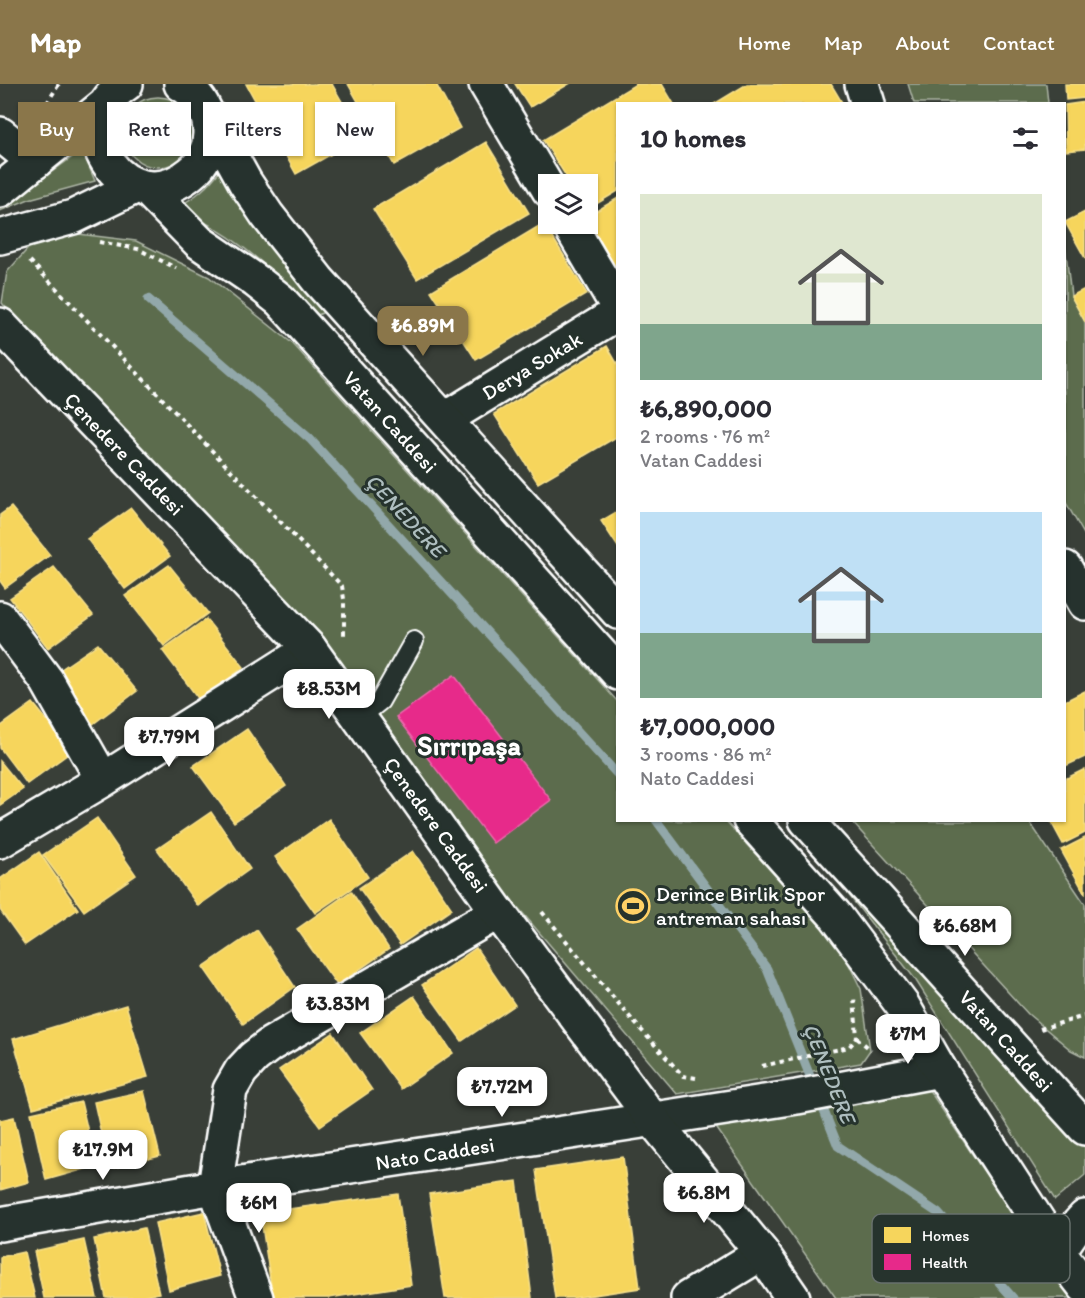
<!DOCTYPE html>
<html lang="en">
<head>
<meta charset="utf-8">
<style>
	:root { --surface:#fff; --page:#f2f2f3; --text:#2b2b33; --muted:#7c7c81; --accent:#8a764a }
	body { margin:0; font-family:Itim,sans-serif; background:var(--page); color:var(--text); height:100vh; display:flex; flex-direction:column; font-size:22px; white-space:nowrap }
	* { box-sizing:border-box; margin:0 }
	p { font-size:20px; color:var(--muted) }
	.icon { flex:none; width:33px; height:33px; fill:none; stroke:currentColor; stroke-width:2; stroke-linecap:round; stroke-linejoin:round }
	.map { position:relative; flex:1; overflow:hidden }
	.sheet { position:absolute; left:616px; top:18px; width:450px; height:720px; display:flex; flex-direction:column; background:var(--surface); border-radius:0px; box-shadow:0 2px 4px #0004 }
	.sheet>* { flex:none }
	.banner { position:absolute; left:18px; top:18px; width:508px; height:54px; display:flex; gap:12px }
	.fabs { position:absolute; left:538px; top:90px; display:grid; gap:12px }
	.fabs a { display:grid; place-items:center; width:60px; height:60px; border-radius:0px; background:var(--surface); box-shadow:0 2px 4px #0004; font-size:30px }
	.price { position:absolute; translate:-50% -51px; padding:0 14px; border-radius:12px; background:#fff; color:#222; font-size:20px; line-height:39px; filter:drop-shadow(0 2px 3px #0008) }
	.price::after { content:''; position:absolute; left:50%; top:36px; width:18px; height:14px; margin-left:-9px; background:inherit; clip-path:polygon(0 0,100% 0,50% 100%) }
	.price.on { background:var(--accent); color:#fff }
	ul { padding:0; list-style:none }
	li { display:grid; align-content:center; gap:12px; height:318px; padding:0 24px }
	li span { display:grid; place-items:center; height:186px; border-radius:0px; color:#555 }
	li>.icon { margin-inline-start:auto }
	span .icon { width:108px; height:108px; fill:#fffc; stroke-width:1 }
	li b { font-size:26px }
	h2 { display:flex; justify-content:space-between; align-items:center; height:72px; padding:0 24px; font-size:26px }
	.tag { padding:0 21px; border-radius:0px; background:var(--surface); box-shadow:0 2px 4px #0004; font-size:21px; line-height:54px }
	.tag.on { background:var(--accent); color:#fff }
	header { display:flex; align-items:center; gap:36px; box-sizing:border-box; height:84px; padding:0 30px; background:var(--accent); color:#fff }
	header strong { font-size:28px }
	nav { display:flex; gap:33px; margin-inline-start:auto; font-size:21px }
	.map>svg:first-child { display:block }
</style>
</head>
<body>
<header>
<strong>Map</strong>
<nav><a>Home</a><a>Map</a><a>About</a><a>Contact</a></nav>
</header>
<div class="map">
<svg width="1085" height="1214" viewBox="0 0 1085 1214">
	<rect width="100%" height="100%" fill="#393f38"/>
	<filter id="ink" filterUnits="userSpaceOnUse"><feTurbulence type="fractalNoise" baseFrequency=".0167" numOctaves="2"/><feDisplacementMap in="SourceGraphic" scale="12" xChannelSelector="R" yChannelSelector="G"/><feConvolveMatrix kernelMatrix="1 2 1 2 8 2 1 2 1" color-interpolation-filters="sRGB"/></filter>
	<g filter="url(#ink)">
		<path fill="#5c6c4e" stroke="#aeb6a6" stroke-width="1.5" d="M 908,0 L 1046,0 L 1048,19 L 914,19 Z
			M123 48a35 35 0 1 1 70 0a35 35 0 1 1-70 0Z
			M 82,66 L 95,97 L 29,115 L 0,127 L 0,119 L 24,108 Z
			M 221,85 L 326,227 L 318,231 C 271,186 236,149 175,124 C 195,114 208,103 221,85 Z
			M 70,149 L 136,157 L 209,193 L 293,260 L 618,618 L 618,736 L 725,737 L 840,862 L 861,905 L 870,966 L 861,979 L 677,1010 L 2,219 L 7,188 L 33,159 Z
			M 1065,161 L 1071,212 L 1085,238 L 1085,452 L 1065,417 Z
			M 851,737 L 1029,737 L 1085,820 L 1085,973 L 1071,966 L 1028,930 Z
			M 857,802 L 1085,1062 L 1085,1091 L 1055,1116 L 915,895 L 848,810 Z
			M 927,1003 L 1043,1175 L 1079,1214 L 836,1214 L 715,1042 Z"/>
		<path fill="#f6d55c" stroke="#f9e28d" stroke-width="1.5" d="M 246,0 L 332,0 L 362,53 L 296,90 Z
			M 348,0 L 436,0 L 460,44 L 394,81 Z
			M 515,0 L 569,0 L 530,23 Z
			M 636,0 L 662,0 L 674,20 L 618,20 L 618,107 L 588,125 L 588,100 L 571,100 L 543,56 Z
			M 747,0 L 831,0 L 843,20 L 714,20 Z
			M 1065,0 L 1085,0 L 1085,14 L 1066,16 Z
			M 1085,18 L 1085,65 L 1066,67 L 1065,21 Z
			M 486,58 L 529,129 L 417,195 L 373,125 Z
			M 618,114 L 618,187 L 588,140 L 588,132 Z
			M 1085,128 L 1085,174 L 1065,138 Z
			M 544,139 L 587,210 L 476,276 L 431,207 Z
			M 1085,205 L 1085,238 L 1071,212 Z
			M 607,262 L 618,281 L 618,352 L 538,399 L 494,330 Z
			M 11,423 L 50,471 L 5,504 L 0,497 L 0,431 Z
			M 131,424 L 170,472 L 125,505 L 87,455 Z
			M 618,427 L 618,463 L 601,437 Z
			M 169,481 L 208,529 L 164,562 L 125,512 Z
			M 54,483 L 93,531 L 48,564 L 10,514 Z
			M 206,535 L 244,583 L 200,617 L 162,566 Z
			M 98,560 L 137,607 L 93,640 L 54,590 Z
			M 1085,607 L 1085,673 L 1065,682 L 1065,617 Z
			M 33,619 L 72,667 L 27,700 L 0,664 L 0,643 Z
			M 247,645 L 286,702 L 234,738 L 193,682 Z
			M 0,677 L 23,705 L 0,721 Z
			M 1085,685 L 1085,749 L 1063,760 L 1050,736 L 1065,736 L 1065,695 Z
			M 211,728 L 250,785 L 198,822 L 157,765 Z
			M 97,734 L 136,791 L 84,827 L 43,771 Z
			M 329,735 L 368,793 L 315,829 L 275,773 Z
			M 1085,754 L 1085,810 L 1061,766 Z
			M 413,767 L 452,825 L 400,861 L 359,804 Z
			M 39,768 L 78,825 L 25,861 L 0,826 L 0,795 Z
			M 351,807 L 389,865 L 337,901 L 297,845 Z
			M 257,846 L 295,903 L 243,940 L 203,883 Z
			M 476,864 L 515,921 L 462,957 L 422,901 Z
			M 414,912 L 453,969 L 401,1005 L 360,949 Z
			M 126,921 L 148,993 L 33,1024 L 13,955 Z
			M 333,949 L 372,1006 L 320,1042 L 279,986 Z
			M 144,1007 L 160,1072 L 109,1085 L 94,1018 Z
			M 81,1018 L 96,1082 L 46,1096 L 31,1029 Z
			M 14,1033 L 29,1098 L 0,1106 L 0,1036 Z
			M 623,1073 L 640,1204 L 574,1214 L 555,1214 L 536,1086 Z
			M 517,1097 L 532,1214 L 445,1214 L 429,1110 Z
			M 398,1110 L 411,1201 L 329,1214 L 273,1214 L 260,1129 Z
			M 204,1128 L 220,1192 L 169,1206 L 155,1139 Z
			M 144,1144 L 159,1209 L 138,1214 L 106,1214 L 94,1155 Z
			M 84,1156 L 97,1214 L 44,1214 L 34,1167 Z
			M 24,1168 L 35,1214 L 0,1214 L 0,1173 Z"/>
		<path fill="#e7298a" stroke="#ee69ad" stroke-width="1.5" d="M 454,591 L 551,716 L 493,759 L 396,633 Z"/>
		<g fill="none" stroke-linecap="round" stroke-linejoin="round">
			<path stroke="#92a8aa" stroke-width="9" d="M 148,215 L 310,355 L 618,691
				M 656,736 L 767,885 L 838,1062 L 938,1129 L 1013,1214"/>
			<defs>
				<path id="service" d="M 359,634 L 380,617 L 414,557"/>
				<path id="minor" d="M 486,0 L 549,106
					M 862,0 L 868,20
					M 0,50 L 35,78
					M 569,140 L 618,223
					M 445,335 L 618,229
					M 1065,484 L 1085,519
					M 0,534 L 47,597 L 103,696
					M 0,757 L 103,696 L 310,565
					M 0,1140 L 215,1103 L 797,1013 L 940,986
					M 256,1214 L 215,1103 L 230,1006 L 241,987 L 254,973 L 271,960 L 498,828
					M 688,1214 L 762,1169"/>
				<path id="tertiary" d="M 0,241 L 310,565 L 498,828 L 653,1036 L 762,1169 L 793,1214"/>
				<path id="secondary" d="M 126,0 C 58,45 129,141 191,89 C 203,80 210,64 210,49 C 210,29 199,10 181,0
					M 208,31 L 245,98 L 267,131 L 318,196 L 618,528
					M 146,104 L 199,158 L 256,197 L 280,216 L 618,589
					M 0,106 L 106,20
					M 0,153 L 73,133 L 137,102
					M 750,736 L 835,831 L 903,922 L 940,986 L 1058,1168 L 1085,1203
					M 806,736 L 1085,1044
					M 1058,1168 L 1074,1145 L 1085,1133"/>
			</defs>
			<use href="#service" stroke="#fff" stroke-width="22"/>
			<use href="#minor" stroke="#fff" stroke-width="38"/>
			<use href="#tertiary" stroke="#fff" stroke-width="38"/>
			<use href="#secondary" stroke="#fff" stroke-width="38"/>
			<path stroke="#fff" stroke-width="4" stroke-dasharray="4.5 4.5" stroke-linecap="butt" d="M 42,27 L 59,0
				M 99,158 L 138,165 L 176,184
				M 30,177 L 342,502 L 344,515 L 344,554
				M 542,828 L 634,938 L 683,992 L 696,994
				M 1040,945 L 1085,932
				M 857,954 L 871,966
				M 762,982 L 849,963 L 857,954 L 854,913"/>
			<use href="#service" stroke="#26332d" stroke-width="18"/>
			<use href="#minor" stroke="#26332d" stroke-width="33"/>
			<use href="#tertiary" stroke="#26332d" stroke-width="33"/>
			<use href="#secondary" stroke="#26332d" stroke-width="33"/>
		</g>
	</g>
	<defs>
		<symbol id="stadium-ring" viewBox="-11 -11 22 22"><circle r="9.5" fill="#26332d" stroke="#ffd166" stroke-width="1.5"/><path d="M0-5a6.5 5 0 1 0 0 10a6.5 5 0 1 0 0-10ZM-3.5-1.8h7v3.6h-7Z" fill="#ffd166"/></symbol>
	</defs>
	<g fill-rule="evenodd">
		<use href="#stadium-ring" x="614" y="803" width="38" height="38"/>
	</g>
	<g text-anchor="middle" stroke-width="6" stroke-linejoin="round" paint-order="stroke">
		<g font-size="21" fill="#fff" stroke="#26332d">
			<text transform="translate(532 282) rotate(-31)" y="7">Derya Sokak</text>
			<text transform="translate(390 338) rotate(48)" y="7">Vatan Caddesi</text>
			<text transform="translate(124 370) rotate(46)" y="7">Çenedere Caddesi</text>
			<text transform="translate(436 741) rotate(54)" y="7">Çenedere Caddesi</text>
			<text transform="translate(1006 957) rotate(48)" y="7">Vatan Caddesi</text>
			<text transform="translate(435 1070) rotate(-9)" y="7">Nato Caddesi</text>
		</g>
		<g font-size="21" fill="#fff" stroke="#26332d" text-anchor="start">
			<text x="656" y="817">Derince Birlik Spor<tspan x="656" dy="24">antreman sahası</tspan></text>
		</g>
		<g font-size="22" font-style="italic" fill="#aebebf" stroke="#26332d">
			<text transform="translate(406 431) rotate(47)" y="8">ÇENEDERE</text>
			<text transform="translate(830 989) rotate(68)" y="8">ÇENEDERE</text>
		</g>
		<g font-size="27" font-weight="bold" fill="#fff" stroke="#26332d">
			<text x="469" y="671">Sırrıpaşa</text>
		</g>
	</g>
	<rect x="872" y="1130" width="198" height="69" rx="9" fill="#26332d" stroke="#67706c" stroke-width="1.5"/>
	<rect x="884" y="1143" width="27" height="16" fill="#f6d55c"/>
	<rect x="884" y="1170" width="27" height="16" fill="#e7298a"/>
	<g font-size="16" fill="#fff">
		<text x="922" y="1157">Homes</text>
		<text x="922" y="1184">Health</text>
	</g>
</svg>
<div class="fabs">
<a><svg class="icon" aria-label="layers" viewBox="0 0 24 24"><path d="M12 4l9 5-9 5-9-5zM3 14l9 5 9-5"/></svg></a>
</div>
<b class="price on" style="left:423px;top:273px">₺6.89M</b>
<b class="price" style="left:329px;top:636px">₺8.53M</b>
<b class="price" style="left:169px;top:684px">₺7.79M</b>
<b class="price" style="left:965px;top:873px">₺6.68M</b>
<b class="price" style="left:338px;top:951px">₺3.83M</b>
<b class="price" style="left:908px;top:981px">₺7M</b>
<b class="price" style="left:502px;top:1034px">₺7.72M</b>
<b class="price" style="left:103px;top:1097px">₺17.9M</b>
<b class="price" style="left:704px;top:1140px">₺6.8M</b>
<b class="price" style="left:259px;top:1150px">₺6M</b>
<div class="banner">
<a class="tag on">Buy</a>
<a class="tag">Rent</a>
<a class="tag">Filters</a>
<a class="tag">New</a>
</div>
<section class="sheet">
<h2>10 homes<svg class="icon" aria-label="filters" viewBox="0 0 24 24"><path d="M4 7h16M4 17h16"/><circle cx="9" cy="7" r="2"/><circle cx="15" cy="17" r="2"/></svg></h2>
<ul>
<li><span style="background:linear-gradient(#dfe7d0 70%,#7fa58c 0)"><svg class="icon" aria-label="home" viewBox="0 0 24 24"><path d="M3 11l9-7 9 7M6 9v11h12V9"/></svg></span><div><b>₺6,890,000</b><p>2 rooms · 76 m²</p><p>Vatan Caddesi</p></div></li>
<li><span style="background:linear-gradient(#bfe0f5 65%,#7fa58c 0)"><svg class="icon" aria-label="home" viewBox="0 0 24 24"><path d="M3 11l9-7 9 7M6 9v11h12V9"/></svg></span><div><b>₺7,000,000</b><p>3 rooms · 86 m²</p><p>Nato Caddesi</p></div></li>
</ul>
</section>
</div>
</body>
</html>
